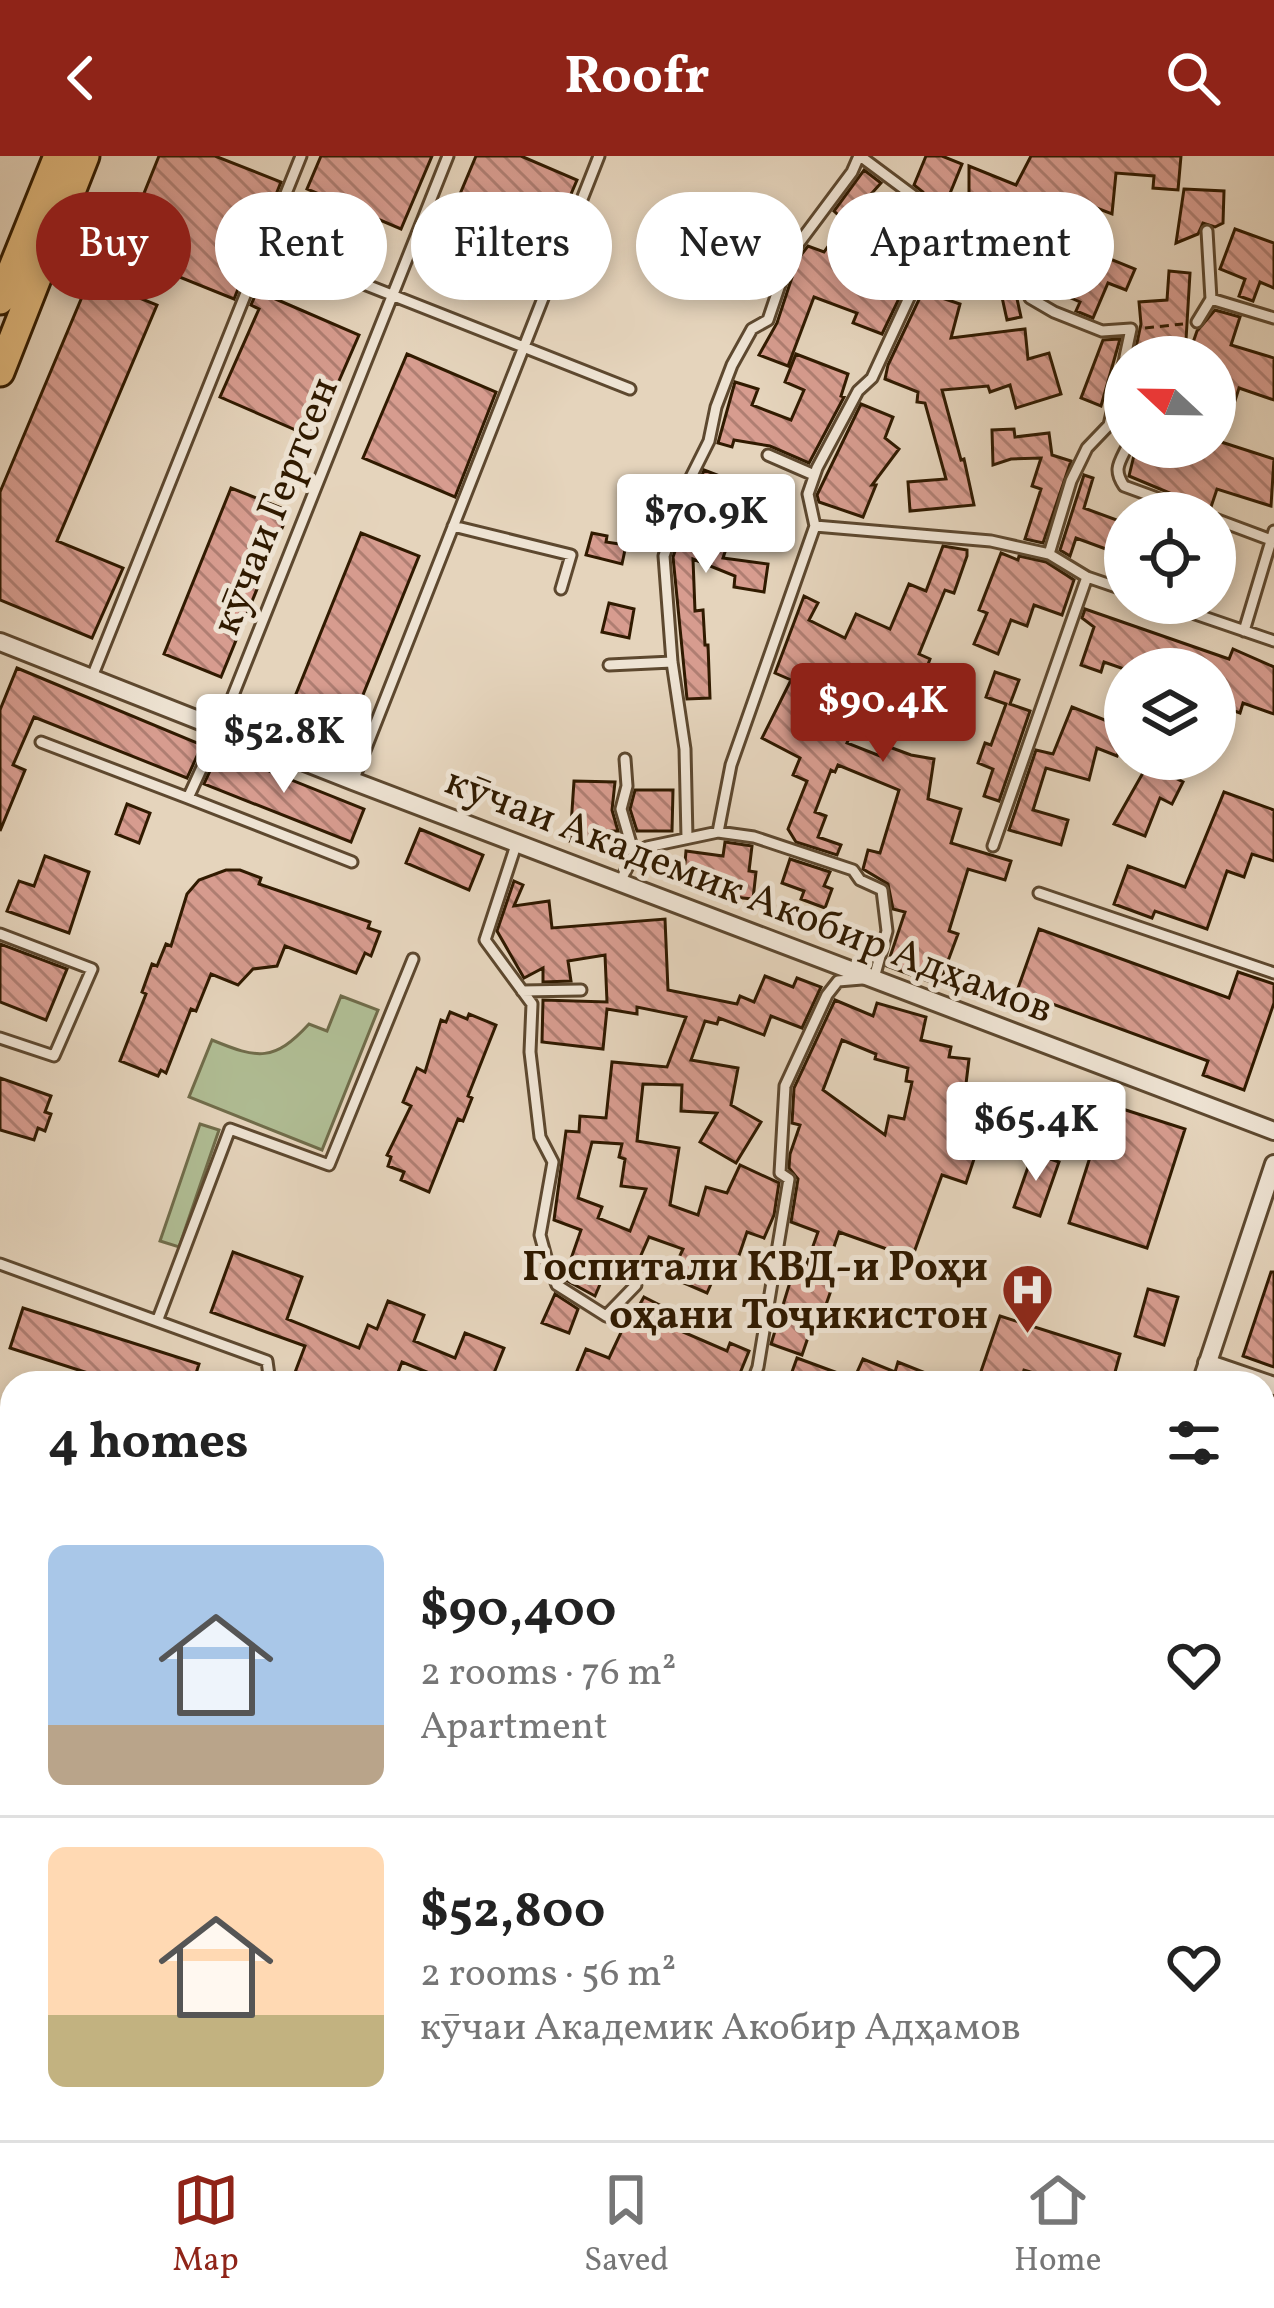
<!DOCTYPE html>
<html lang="en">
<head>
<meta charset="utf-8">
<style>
	:root { --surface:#fff; --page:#f6f6f6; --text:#222; --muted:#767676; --line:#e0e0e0; --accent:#8f2418 }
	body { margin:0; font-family:Vollkorn,serif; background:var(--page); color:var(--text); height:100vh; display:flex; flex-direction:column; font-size:45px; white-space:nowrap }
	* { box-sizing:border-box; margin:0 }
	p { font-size:39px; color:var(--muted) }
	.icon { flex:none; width:66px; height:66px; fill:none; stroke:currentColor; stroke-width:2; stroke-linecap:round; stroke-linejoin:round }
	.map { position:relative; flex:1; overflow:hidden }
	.sheet { position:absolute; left:0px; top:1215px; width:1275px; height:771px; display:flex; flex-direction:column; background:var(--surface); border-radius:36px 36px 0 0; box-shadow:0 6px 18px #0003 }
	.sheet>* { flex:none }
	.guide { position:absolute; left:36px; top:36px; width:1203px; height:108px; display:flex; gap:24px }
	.needle { width:78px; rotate:292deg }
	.buttons { position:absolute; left:1104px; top:180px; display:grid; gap:24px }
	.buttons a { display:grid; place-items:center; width:132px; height:132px; border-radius:50%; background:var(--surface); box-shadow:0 6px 18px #0003; font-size:60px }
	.price { position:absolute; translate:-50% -102px; padding:0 27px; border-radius:12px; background:#fff; color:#222; font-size:39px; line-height:78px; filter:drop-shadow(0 3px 6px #0008) }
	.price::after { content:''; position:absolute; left:50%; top:72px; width:36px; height:27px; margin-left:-18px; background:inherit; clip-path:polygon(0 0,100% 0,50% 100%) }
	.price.selected { background:var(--accent); color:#fff }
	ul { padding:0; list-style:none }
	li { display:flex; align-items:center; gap:36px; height:300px; padding:0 48px }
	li+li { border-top:3px solid var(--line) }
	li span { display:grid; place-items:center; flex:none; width:336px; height:240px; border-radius:18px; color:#555 }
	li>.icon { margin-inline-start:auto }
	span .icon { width:144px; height:144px; fill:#fffc; stroke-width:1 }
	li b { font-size:51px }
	h2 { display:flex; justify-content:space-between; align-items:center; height:144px; padding:0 48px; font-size:51px }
	.chip { padding:0 42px; border-radius:54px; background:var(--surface); box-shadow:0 6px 18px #0003; font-size:42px; line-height:108px }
	.chip.selected { background:var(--accent); color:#fff }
	header { display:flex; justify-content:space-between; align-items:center; height:156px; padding:0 48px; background:var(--accent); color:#fff; font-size:54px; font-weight:700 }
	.tab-bar { display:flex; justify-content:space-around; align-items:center; height:168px; border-top:3px solid var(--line); background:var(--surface); font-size:33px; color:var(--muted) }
	.tab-bar a { display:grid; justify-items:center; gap:6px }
	.tab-bar .selected { color:var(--accent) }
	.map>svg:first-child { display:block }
</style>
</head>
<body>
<header><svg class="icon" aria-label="back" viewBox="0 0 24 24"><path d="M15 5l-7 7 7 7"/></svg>Roofr<svg class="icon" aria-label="search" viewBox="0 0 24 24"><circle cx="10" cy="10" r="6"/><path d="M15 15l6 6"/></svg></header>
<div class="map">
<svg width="1274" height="1984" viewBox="0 0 1274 1984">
	<defs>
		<pattern id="park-tufts" width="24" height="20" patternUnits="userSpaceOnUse" patternTransform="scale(3)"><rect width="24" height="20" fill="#b0bd94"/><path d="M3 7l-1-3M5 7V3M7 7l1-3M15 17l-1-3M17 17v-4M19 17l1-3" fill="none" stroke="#98a27e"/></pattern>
		<pattern id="building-back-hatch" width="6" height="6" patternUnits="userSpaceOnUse" patternTransform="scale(3)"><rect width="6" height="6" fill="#d79c8f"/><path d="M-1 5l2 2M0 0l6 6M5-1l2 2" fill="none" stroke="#af7e72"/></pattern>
	</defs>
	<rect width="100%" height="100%" fill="#e5d4bc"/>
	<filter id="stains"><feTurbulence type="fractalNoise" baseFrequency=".00167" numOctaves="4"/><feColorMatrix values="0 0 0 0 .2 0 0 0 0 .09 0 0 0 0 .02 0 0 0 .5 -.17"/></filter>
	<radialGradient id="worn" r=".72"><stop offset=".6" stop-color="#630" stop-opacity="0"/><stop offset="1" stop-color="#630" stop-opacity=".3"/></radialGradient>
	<path fill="#b0bd94" stroke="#706c4a" stroke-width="3" d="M 341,840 L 378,854 L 322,994 L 189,941 L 212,884 C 258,903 274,906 309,868 L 327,875 Z
		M 200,968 L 219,974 L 179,1091 L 160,1085 Z"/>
	<path fill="url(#park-tufts)" stroke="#706c4a" stroke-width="3" d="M 0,1930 L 12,1934 L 12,1974 L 133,1974 L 163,1984 L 0,1984 Z"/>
	<path fill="url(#building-back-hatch)" stroke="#301a00" stroke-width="3" fill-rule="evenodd" d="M 159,0 L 215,0 L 281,26 L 234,143 L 120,97 Z
		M 321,0 L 432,0 L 401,73 L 307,33 Z
		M 476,0 L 521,0 L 577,24 L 533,127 L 439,88 Z
		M 926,0 L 942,0 L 962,8 L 933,79 L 930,78 L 882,178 L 853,167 L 857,157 L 814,141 L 788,210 L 759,199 L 777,167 L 798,103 L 808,90 L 824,96 L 839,75 L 857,87 L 838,113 L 879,129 L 891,99 L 886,97 L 907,46 L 917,50 L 924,43 L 923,36 L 914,29 Z
		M 1031,0 L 1181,0 L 1178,34 L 1153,32 L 1154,20 L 1116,17 L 1112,58 L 1094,51 L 1078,90 L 1135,113 L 1126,134 L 1108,127 L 1093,162 L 1076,155 L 1080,146 L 1062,138 L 1066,130 L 1028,116 L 1025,98 L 1039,67 L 1002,42 L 969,44 L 969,10 L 1016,29 Z
		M 864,14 L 881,27 L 846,66 L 834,55 Z
		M 1184,33 L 1224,35 L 1223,67 L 1215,71 L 1203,67 L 1198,78 L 1176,87 Z
		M 1235,73 L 1274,87 L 1274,132 L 1260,126 L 1253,145 L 1239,140 L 1245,123 L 1220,113 Z
		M 1008,102 L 1021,161 L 1007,164 L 1000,132 L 981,136 L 976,109 Z
		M 1169,115 L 1190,117 L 1185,201 L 1151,194 L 1165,201 L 1134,201 L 1141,168 L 1139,146 L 1167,144 Z
		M 932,116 L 953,125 L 945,143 L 960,148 L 951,182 L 1025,173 L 1028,203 L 1049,197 L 1061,238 L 1016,252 L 1010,229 L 990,236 L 988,230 L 942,234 L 961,304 L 964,303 L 974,349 L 910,355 L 908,326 L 946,323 L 925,247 L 917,246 L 918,236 L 885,223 L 888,209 Z
		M 90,122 L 157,149 L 57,385 L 123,412 L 92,482 L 0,444 L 0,336 Z
		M 257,135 L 359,179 L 314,282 L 220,241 L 259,153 L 251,149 Z
		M 1215,154 L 1240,161 L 1231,189 L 1274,202 L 1274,244 L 1239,232 L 1233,251 L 1215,245 L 1215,201 L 1188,201 L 1197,175 Z
		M 1120,183 L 1101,250 L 1081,242 L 1103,184 Z
		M 407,198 L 496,236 L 455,341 L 363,302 Z
		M 796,198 L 848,218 L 841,240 L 844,241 L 809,307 L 770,290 L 734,284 L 732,291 L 718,287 L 735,226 L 758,233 L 752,249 L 791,264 L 804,234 L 785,226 Z
		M 861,248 L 893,261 L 885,282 L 899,293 L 872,329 L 876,329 L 863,361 L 819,346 L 817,339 Z
		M 1014,273 L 1015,281 L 1049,277 L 1052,299 L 1071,305 L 1043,387 L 1025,383 L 1041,333 L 1032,330 L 1041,302 L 1011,303 L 993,309 L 992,274 Z
		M 1215,284 L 1274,303 L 1271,350 L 1217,333 L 1210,354 L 1129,320 L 1136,291 L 1215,291 Z
		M 704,314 L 733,325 L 721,357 L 730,361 L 718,389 L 726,393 L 723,402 L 768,408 L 764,436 L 734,431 L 735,420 L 693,403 L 695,455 L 703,454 L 705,489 L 708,489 L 710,542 L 687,543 L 673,401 L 682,375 L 687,377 L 699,346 L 693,344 Z
		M 1084,319 L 1093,322 L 1084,352 L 1125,367 L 1125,400 L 1076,382 L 1070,400 L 1060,394 Z
		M 231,332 L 289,355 L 221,521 L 164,498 Z
		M 361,377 L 419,400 L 352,566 L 294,543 Z
		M 592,377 L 607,380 L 606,386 L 626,389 L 622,408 L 586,399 Z
		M 943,390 L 967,394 L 967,400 L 954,437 L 945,434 L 919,498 L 930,503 L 926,514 L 937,518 L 922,554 L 843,519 L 830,545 L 809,535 L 796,564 L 825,576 L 832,558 L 855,568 L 847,587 L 880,600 L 884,589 L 911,599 L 934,603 L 928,643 L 961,653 L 951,687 L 1011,705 L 1005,724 L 968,713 L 949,775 L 958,778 L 939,829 L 887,810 L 905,756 L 893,753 L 888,728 L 863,713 L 868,694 L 880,697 L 899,634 L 838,609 L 835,616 L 831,614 L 815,656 L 826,660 L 818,681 L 841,689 L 837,699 L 796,686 L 788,673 L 807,625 L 793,619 L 800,602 L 762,582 L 791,524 L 775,517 L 804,440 L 818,447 L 809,464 L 845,482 L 856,458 L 890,473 L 909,428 L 926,435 Z
		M 1001,397 L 1018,404 L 1019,400 L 1046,406 L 1074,424 L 1062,459 L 1034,449 L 1027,470 L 1011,464 L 998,498 L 974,488 L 987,457 L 979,454 Z
		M 609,447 L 634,453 L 629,482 L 602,476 Z
		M 1085,453 L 1229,503 L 1233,493 L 1274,511 L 1274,558 L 1243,547 L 1240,557 L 1215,548 L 1215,513 L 1124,513 L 1104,506 L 1101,516 L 1081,509 L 1094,471 L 1082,462 Z
		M 17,512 L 202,589 L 187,622 L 34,561 L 13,609 L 25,614 L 0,675 L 0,554 Z
		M 995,516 L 1019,524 L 1010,548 L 1030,555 L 999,645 L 984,640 L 993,613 L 978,607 L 985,587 L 991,589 L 1006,548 L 986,541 Z
		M 1072,551 L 1125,572 L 1125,579 L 1117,600 L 1097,592 L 1089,624 L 1046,612 L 1033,654 L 1068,664 L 1061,689 L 1009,674 L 1036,594 L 1053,598 Z
		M 219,595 L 364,653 L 351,686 L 204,628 Z
		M 1148,608 L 1183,626 L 1172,648 L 1160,642 L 1145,680 L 1114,668 Z
		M 574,625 L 615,626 L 612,654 L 618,675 L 605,675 L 605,684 L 570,685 Z
		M 635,634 L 673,634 L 672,675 L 637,675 L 630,653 Z
		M 1224,636 L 1274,654 L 1274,705 L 1252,698 L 1244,721 L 1227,715 L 1207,773 L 1155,755 L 1152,762 L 1114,748 L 1128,710 L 1185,731 Z
		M 127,648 L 150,657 L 139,687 L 116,678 Z
		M 420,673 L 483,699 L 469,734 L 406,707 Z
		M 725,686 L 752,690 L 749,715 L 756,716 L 753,743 L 723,740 L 724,733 L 683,730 L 686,695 L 723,700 Z
		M 45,700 L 89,716 L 69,777 L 7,755 L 19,725 L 34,730 Z
		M 790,703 L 830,716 L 824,730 L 832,733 L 825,752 L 801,743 L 804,735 L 782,727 Z
		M 226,714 L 240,714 L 261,722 L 259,728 L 370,766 L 368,772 L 380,776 L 371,800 L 365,797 L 356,817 L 285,790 L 277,810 L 253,813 L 238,829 L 211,818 L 196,855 L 191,853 L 166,917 L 161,914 L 158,920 L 120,905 L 146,838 L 142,836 L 152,808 L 157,810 L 166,788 L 171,790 L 187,738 L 199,724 Z
		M 514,725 L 523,729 L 514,750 L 549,745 L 552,772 L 665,763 L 668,834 L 737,848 L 740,840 L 754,846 L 765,820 L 793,831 L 797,822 L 821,831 L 802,872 L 771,860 L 764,879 L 719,862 L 717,868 L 705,865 L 691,904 L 738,912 L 731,949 L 761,966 L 736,1007 L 700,986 L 717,957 L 681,955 L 682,929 L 643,928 L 637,985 L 679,992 L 670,1049 L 698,1059 L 706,1031 L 727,1037 L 740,1009 L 779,1027 L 774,1059 L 764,1082 L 747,1076 L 733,1117 L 718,1112 L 707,1137 L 670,1121 L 683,1093 L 649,1081 L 634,1115 L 610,1105 L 595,1140 L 564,1123 L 581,1074 L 554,1064 L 566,975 L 579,976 L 580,960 L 606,962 L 612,906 L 667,911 L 686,861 L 637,851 L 637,858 L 607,853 L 603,893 L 542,886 L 543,844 L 607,846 L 605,799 L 568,805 L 571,825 L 543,826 L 543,812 L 524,822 L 497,775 ZM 592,986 L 622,988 L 619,1001 L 625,1003 L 621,1030 L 646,1033 L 630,1075 L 598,1062 L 602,1051 L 578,1042 Z
		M 1039,773 L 1229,842 L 1238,816 L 1274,828 L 1274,847 L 1244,934 L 1203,919 L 1208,905 L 1017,835 Z
		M 0,788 L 67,813 L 46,864 L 0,846 Z
		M 835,844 L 873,860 L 877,847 L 926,861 L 921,884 L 951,891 L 949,901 L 969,903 L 965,936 L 978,940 L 975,950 L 990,955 L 966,1027 L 942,1019 L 912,1102 L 839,1076 L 824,1120 L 835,1123 L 822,1160 L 816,1158 L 802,1199 L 771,1188 L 795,1110 L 805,1113 L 818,1076 L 791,1066 L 798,1023 L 789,1012 L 790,998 L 800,969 L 792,967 L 794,932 ZM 842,884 L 876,898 L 875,903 L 908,912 L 906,925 L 912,926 L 904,963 L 889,960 L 885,979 L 823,934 Z
		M 450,856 L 467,863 L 469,858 L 496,869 L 468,940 L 472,942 L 463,965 L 458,963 L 429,1036 L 401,1024 L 404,1016 L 388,1010 L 391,1001 L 387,999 L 411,950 L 403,946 L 417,912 L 425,916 L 441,864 L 446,866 Z
		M 0,922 L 51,940 L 45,956 L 51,958 L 45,975 L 38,972 L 34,984 L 0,974 Z
		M 1107,948 L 1185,973 L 1147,1092 L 1069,1067 Z
		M 1033,997 L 1059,1006 L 1040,1060 L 1014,1051 Z
		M 233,1096 L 302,1121 L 287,1163 L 359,1192 L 368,1169 L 377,1173 L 388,1145 L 424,1159 L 414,1185 L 455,1202 L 465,1177 L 504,1192 L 490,1227 L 454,1227 L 402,1206 L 394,1227 L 291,1227 L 305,1190 L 211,1156 Z
		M 1271,1116 L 1274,1116 L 1274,1211 L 1243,1200 Z
		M 1148,1133 L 1178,1141 L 1164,1189 L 1135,1180 Z
		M 555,1138 L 578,1153 L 569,1177 L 542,1167 Z
		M 644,1141 L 689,1164 L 683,1176 L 727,1195 L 730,1187 L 749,1195 L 736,1227 L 667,1227 L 653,1221 L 650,1227 L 572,1227 L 586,1193 L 609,1202 L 632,1153 L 636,1155 Z
		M 23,1152 L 199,1208 L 193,1227 L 119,1227 L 10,1192 Z
		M 1000,1160 L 1120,1198 L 1112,1227 L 1069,1227 L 1024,1214 L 1020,1227 L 977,1227 Z
		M 797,1202 L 854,1223 L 863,1203 L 895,1216 L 898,1206 L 948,1226 L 788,1227 Z"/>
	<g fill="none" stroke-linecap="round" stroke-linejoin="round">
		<defs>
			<path id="service" d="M 860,0 L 915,41
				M 1207,75 L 1211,143 L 1274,162
				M 265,89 L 630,233
				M 1197,166 L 1211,143
				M 1127,291 C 1119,307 1113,314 1124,330 L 1198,357
				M 768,299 L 814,319
				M 1215,363 L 1271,384
				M 453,370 L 571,399 L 561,433
				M 815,370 L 991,385 L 1049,398 L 1071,325 L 1087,292 L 1109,269 L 1125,202
				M 1087,421 L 1125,434
				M 1163,447 L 1274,485
				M 1244,475 L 1274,375
				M 609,509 L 672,506
				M 92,521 L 301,0
				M 41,586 L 188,642 L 220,572 L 448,0
				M 625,603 L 627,630 L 621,653 L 634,698
				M 353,625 L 599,0
				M 188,642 L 352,706
				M 718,676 L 731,609 L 815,370 L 808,338 L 817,312 L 858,235 L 872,222 L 920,118 L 954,63 L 974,52 L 1001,51 L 1011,59 L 1019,119 L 1030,142 L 1054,156 L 1102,175 L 1131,173 L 1125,201
				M 687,682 L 685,593 L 672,506 L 664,400 L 690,323 L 709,285 L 716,251 L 732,209 L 752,173 L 768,164 L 790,99 L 852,16 L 859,0
				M 517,686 L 485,784 L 532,848 L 530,896 L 540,981 L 553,1006 L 540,1079 L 546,1101 L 557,1129 L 606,1160 L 636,1129
				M 993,690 L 1087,421 L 1049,398
				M 621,724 L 634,698 L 647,691 L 718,676 L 754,681 L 853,714 L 860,724 L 882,734 L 887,775 L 874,822 L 838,825 L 827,839 L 785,930 L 780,1017 L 789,1023 L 758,1211 L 752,1227
				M 1039,737 L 1274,817
				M 0,778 L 92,813 L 54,900 L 0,882
				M 522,835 L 581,834
				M 0,1108 L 267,1205 L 270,1227
				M 158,1163 L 230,973 L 329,1009 L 413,803
				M 0,1541 L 12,1544
				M 0,1646 L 12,1650
				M 586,1974 L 616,1984
				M 969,1974 L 999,1984
				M 1206,1974 L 1235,1984
				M 480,1984 L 484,1974
				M 1143,1984 L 1146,1974"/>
			<path id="minor" d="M 0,486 L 353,625 L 1274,975
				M 1207,1207 L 1274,1230
				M 1201,1227 L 1274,1008
				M 1271,1666 L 1266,1633 L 1274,1607
				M 1263,1692 L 1271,1666 L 1264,1663
				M 0,1916 L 12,1920
				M 176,1974 L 207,1984
				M 950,1984 L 954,1974"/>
			<path id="trunk" d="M 0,144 L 58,0
				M 0,216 L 85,0"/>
		</defs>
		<use href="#service" stroke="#5d482f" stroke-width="15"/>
		<use href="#minor" stroke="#5d482f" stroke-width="22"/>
		<use href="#trunk" stroke="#301a00" stroke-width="33"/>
		<path stroke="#301a00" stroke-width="3" stroke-dasharray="9 6" stroke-linecap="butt" d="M 1145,172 L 1183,168
			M 0,1945 L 12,1949
			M 87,1974 L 118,1984"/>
		<use href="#service" stroke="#eee3d3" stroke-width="9"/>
		<use href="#minor" stroke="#eee3d3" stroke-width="16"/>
		<use href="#trunk" stroke="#e2ba7e" stroke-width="27"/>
	</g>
	<defs>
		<symbol id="hospital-pin" viewBox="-11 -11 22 30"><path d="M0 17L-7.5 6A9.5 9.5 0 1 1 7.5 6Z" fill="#8f2418" stroke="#eee3d3"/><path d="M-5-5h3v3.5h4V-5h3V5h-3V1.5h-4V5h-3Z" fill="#fff"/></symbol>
	</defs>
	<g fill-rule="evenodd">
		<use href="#hospital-pin" x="998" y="1104" width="59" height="81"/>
	</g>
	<g text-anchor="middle" stroke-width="10" stroke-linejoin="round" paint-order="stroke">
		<g font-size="42" fill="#301a00" stroke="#eee3d3">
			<text transform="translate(273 349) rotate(-68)" y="15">кӯчаи Гертсен</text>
			<text transform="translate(750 737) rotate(21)" y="15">кӯчаи Академик Акобир Адҳамов</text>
		</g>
		<g font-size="42" font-weight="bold" fill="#301a00" stroke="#eee3d3" text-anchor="end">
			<text x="988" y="1124">Госпитали КВД-и Роҳи<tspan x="988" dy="48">оҳани Тоҷикистон</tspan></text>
		</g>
	</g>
	<rect width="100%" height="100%" filter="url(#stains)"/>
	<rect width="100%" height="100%" fill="url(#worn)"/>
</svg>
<div class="buttons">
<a><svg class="needle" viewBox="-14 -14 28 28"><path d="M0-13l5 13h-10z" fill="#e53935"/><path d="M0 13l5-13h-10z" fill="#767676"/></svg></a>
<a><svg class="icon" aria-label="locate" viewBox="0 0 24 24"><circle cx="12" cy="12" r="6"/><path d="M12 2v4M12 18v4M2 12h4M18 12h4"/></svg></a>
<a><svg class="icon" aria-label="layers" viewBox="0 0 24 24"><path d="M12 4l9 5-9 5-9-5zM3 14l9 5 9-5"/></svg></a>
</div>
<b class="price" style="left:706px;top:420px">$70.9K</b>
<b class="price selected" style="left:883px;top:609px">$90.4K</b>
<b class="price" style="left:284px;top:640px">$52.8K</b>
<b class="price" style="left:1036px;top:1028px">$65.4K</b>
<div class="guide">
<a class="chip selected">Buy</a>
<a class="chip">Rent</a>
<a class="chip">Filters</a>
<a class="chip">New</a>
<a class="chip">Apartment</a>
</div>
<section class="sheet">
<h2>4 homes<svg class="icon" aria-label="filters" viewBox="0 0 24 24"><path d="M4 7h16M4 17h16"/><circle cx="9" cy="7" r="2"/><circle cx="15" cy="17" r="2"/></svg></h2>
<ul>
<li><span style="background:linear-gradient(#a9c7e8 75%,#b9a48a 0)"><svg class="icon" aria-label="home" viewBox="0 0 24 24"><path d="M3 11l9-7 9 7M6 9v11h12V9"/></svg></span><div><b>$90,400</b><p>2 rooms · 76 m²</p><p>Apartment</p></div><svg class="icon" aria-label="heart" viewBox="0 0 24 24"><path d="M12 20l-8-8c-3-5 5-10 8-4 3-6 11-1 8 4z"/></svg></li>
<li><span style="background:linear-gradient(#ffd9b3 70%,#c2b280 0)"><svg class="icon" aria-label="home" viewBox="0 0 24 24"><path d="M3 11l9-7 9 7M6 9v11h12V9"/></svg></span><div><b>$52,800</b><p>2 rooms · 56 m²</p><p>кӯчаи Академик Акобир Адҳамов</p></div><svg class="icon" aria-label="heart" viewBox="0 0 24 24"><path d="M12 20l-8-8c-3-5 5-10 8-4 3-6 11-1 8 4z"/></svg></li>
</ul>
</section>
</div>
<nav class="tab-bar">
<a class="selected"><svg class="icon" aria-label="map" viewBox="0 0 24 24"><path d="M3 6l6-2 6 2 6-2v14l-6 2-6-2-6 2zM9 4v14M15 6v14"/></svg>Map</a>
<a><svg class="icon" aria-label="saved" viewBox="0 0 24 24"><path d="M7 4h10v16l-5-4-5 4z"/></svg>Saved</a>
<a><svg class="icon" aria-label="home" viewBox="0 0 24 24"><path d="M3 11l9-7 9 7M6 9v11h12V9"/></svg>Home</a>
</nav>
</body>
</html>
